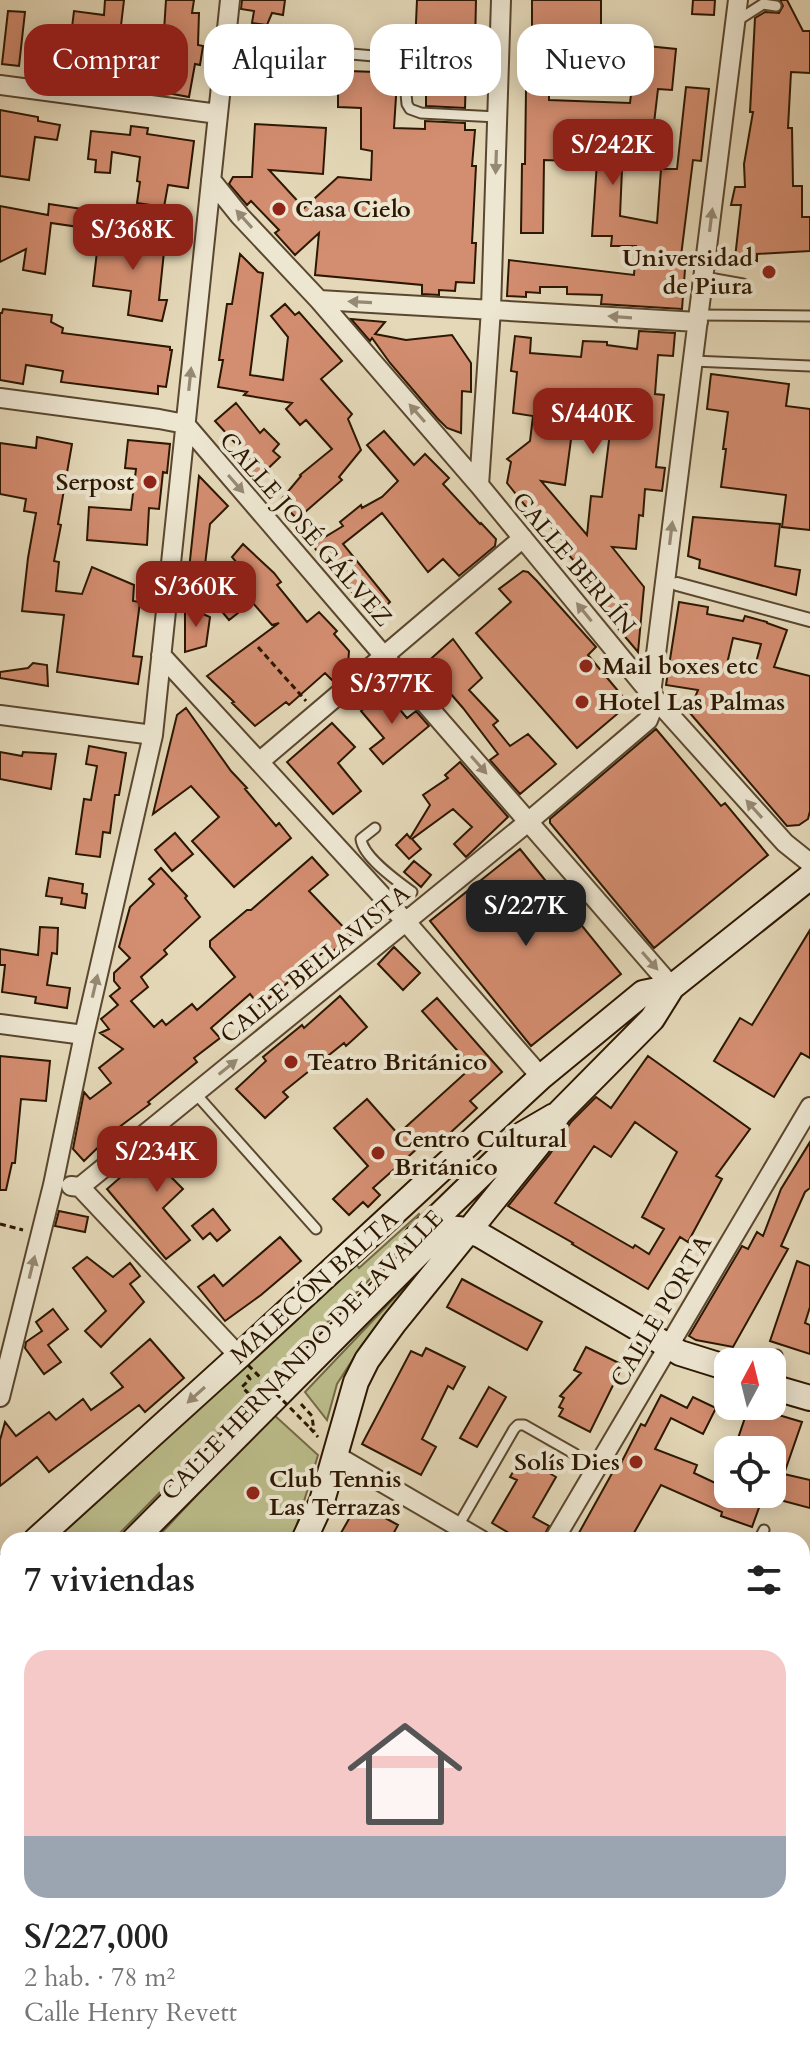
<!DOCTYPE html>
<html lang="es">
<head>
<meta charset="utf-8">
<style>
	:root { --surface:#fff; --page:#f2f2f2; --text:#222; --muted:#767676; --accent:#8f2418 }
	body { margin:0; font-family:Cardo,serif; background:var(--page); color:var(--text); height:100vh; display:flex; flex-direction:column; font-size:30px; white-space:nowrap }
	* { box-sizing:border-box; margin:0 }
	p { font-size:26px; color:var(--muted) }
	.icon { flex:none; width:44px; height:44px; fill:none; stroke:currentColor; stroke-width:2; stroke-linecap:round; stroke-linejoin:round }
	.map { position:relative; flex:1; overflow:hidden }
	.side { position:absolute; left:0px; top:1532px; width:810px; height:536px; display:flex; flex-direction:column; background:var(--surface); border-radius:24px 24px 0 0; box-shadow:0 4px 20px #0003 }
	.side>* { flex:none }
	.hud { position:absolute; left:24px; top:24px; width:762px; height:72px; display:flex; gap:16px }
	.needle { width:52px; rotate:7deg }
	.tools { position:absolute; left:714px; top:1348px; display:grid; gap:16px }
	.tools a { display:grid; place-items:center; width:72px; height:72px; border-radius:16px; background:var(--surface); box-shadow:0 4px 20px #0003; font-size:40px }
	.price { position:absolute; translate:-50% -68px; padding:0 18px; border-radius:16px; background:var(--accent); color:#fff; font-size:26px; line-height:52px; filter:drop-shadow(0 2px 4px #0008) }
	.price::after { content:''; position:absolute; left:50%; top:48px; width:24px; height:18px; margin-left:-12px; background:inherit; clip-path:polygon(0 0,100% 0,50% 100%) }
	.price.current { background:#222; color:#fff }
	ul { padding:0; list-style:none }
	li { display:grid; align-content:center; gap:16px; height:424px; padding:0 24px }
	li span { display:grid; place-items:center; height:248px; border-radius:24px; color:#555 }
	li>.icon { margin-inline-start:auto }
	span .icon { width:144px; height:144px; fill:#fffc; stroke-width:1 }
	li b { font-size:34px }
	h2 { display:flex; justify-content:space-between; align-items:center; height:96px; padding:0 24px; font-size:34px }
	.tag { padding:0 28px; border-radius:24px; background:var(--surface); box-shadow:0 4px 20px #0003; font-size:28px; line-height:72px }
	.tag.current { background:var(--accent); color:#fff }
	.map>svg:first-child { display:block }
</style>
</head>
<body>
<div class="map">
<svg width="810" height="2068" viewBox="0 0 810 2068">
	<rect width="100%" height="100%" fill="#e4d8b8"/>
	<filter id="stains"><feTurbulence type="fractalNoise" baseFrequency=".0025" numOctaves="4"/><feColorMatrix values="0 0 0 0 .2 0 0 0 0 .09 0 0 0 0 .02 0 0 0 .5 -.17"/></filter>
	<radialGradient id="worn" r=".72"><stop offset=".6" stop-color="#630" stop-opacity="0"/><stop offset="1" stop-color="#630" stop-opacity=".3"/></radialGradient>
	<path fill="#bbbc8a" stroke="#746a46" stroke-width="2" d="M 419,1214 L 426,1222 L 113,1540 L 55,1540 L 356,1264 L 359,1268 Z
		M 417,1274 L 362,1345 L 337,1384 L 327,1420 L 305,1392 Z
		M 273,1414 L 318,1455 L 295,1531 L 287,1540 L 155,1540 Z
		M 8,1691 L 8,1863 L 0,1872 L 0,1699 Z"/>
	<path fill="#d38d70" stroke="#2c1701" stroke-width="2" fill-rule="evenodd" d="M 105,0 L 124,0 L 118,51 L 122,51 L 119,75 L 62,68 L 64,51 L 69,52 L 74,11 L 104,15 Z
		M 166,0 L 194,0 L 192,13 L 199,13 L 198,45 L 203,46 L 200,65 L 195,64 L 189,97 L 151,90 L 153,77 L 158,78 L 167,31 L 164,31 Z
		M 242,0 L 285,0 L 283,15 L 272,13 L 267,25 L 252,23 L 254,11 L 241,9 Z
		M 417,0 L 476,0 L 475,46 L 459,45 L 458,75 L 466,75 L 465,108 L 426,106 L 426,81 L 412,80 L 411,67 L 413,45 L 415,45 Z
		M 532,0 L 601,0 L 601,27 L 532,28 Z
		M 693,0 L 715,0 L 714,15 L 692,14 Z
		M 780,0 L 787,0 L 803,31 L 810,31 L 810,73 L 791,72 L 788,128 L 792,128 L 793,186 L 802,186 L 802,217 L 810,217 L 810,251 L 757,254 L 757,261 L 735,258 L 741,205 L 731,205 L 735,187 L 745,187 L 744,164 L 753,112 L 750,112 L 755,18 L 765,12 L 779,13 L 783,6 Z
		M 8,11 L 25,12 L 19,66 L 2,64 Z
		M 637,45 L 676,49 L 672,90 L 658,89 L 653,132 L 615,128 L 613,169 L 622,169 L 620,216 L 657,223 L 661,169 L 677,169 L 686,87 L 709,89 L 701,161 L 693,160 L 681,256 L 686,256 L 682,309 L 601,304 L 602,295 L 567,294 L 567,287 L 540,287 L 540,293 L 526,292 L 526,297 L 507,296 L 509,260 L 634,275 L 636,246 L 611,246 L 612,236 L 592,236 L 597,162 L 544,160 L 543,233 L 521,233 L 522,164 L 525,164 L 526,89 L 549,89 L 549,100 L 630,103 Z
		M 279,46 L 306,48 L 304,63 L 320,65 L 320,70 L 376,72 L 376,78 L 397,81 L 394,128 L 425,129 L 425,121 L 465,123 L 465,130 L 475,130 L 472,166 L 476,166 L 472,243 L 476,243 L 474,283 L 456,282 L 455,291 L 439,290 L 439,295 L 422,294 L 422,285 L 315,275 L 319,233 L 295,255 L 275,233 L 279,230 L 251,201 L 247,205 L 229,184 L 233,177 L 252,177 L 255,124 L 326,128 L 323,174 L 269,170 L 304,208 L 338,177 L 371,180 L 372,151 L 361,149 L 361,108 L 338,107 L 338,88 L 270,82 L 270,84 L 253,83 L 255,62 L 277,64 Z
		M 0,110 L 38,117 L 38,121 L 60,125 L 57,140 L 35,137 L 29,180 L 0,176 Z
		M 131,126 L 148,128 L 147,134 L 194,141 L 188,188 L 168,185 L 164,207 L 137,203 L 140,182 L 137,181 L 140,157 L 112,152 L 110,173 L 95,172 L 96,160 L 88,159 L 91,131 L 130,135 Z
		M 49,204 L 109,213 L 106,231 L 51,223 L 45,274 L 23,270 L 26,249 L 0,262 L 0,206 L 48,215 Z
		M 99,234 L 165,242 L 159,300 L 167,300 L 162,321 L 128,315 L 131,291 L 93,286 Z
		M 240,254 L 258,272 L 263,273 L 250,375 L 283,380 L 288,337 L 271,316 L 285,304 L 295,315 L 299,312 L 342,361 L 321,379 L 352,414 L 348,419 L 361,450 L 339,477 L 342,480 L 297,519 L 280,501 L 301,476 L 300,475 L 332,449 L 306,420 L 300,425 L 286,409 L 292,403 L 244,395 L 247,392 L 218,387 L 223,360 L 219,360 L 227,304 L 232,304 Z
		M 3,309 L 52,315 L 51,322 L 63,328 L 62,333 L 170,347 L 170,350 L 172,350 L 166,387 L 158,386 L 158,394 L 61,382 L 63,371 L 26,365 L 23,384 L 0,380 L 0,313 L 2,313 Z
		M 351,319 L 385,322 L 375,334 L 406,340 L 452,335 L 471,363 L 471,392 L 462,391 L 461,433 L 447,428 L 437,418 L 390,363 L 372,338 L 370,341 Z
		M 639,331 L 675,333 L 673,356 L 658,355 L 655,394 L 664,395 L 656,467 L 665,468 L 662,491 L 645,489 L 643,516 L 639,515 L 636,549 L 612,547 L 644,587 L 638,652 L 593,599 L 601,592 L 567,553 L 571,550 L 536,509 L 531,513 L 507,483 L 511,462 L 507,459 L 530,441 L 533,416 L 513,413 L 517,372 L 511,371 L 515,336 L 531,338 L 530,353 L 581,357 L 583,341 L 607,342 L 607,345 L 637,349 ZM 575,409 L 612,416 L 602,497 L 591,496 L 587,535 L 541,481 L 565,485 Z
		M 711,374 L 789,384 L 786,406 L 810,409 L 810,530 L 782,527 L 786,495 L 721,487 L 726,449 L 723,449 L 728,412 L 707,409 Z
		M 236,403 L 260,433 L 264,429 L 279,444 L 273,451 L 280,457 L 255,481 L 242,467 L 250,459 L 215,421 Z
		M 384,431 L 414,465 L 425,454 L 449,478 L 443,484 L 480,524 L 481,523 L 496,539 L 495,546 L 459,576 L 443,559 L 428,572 L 382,513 L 343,544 L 390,602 L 374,618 L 312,545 L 343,526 L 340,522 L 361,505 L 362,508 L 382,497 L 398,481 L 367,445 Z
		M 37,437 L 72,444 L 58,524 L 61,525 L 54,561 L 59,562 L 56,591 L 82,594 L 92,567 L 134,585 L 133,601 L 140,602 L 133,656 L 142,657 L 138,684 L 57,672 L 64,615 L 22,611 L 28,558 L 36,513 L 24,511 L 26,499 L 0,494 L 0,443 L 36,448 Z
		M 128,440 L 170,444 L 167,473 L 163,472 L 159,509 L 149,508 L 147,545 L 87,540 L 89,507 L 131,510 L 136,469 L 125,468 Z
		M 199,476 L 228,506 L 210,524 L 203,581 L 188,579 Z
		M 693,517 L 780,524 L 775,566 L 800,570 L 796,595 L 699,568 L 700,560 L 688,556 Z
		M 243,544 L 274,573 L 281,582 L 277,585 L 307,622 L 319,612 L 337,631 L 334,634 L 349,651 L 348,665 L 332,680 L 325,673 L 289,705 L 286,702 L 255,726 L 232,703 L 234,702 L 207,676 L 279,623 L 272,625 L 252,602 L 229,620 L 209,596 L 242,569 L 232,557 Z
		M 523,571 L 528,572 L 537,581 L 596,647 L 588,655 L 629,704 L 577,748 L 476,633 L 511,602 L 499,589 Z
		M 679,602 L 708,607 L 707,614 L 743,621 L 745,616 L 767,622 L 767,623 L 787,630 L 774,667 L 810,676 L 810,811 L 808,819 L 799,825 L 787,826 L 689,712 L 698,690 L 666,685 ZM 733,638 L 761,644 L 754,670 L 727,664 Z
		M 185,606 L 210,617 L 206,646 L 185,652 Z
		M 453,639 L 482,678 L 469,690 L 498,721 L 493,725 L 510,746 L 528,734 L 556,764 L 520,794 L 490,760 L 498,754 L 463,708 L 425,664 Z
		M 33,663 L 47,665 L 48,686 L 0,678 L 0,672 L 28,668 Z
		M 384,691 L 407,718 L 416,711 L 429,726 L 383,764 L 370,749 L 384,738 L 361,711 Z
		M 186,708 L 231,771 L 247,788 L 245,789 L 276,826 L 279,823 L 291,838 L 234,887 L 192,841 L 219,817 L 191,786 L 153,814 L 177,715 Z
		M 332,723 L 355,747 L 338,763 L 361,791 L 333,814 L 287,762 Z
		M 656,729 L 721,806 L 725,803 L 768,855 L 654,948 L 550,823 L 550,819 Z
		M 89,746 L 126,753 L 119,795 L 115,795 L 110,833 L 103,832 L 100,857 L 76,854 L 84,799 L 91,800 L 97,766 L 86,764 Z
		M 0,752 L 22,756 L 23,752 L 56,754 L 51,789 L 0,779 Z
		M 460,762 L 508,817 L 466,857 L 454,844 L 472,827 L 453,809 L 412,839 L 421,849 L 409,859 L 396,845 L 407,834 L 410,838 L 430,805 L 423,795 L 448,778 L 445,775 Z
		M 175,833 L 193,854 L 172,871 L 155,850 Z
		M 520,849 L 621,974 L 531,1046 L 430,921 Z
		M 312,857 L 328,875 L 309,891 L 351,935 L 331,953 L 327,949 L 260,1006 L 250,994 L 211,1028 L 220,1038 L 194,1058 L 197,1062 L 148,1102 L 150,1104 L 118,1128 L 84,1161 L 73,1149 L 84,1092 L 90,1099 L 111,1083 L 99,1068 L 123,1049 L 100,1033 L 109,1029 L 101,1019 L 118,1005 L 110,996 L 120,988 L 114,981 L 114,973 L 130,958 L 119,947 L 130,907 L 154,884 L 149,879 L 161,868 L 187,896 L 185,898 L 200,917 L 164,950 L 167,954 L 141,977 L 148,987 L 131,1001 L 154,1027 L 162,1020 L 166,1025 L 192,1004 L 197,1010 L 235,977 L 210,947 L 210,941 L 247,910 L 251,910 Z
		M 414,861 L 431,875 L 421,887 L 404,872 Z
		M 49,878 L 83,884 L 82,893 L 87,894 L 85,908 L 61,904 L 62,898 L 46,896 Z
		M 40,927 L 58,928 L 57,954 L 52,953 L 47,985 L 70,988 L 67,1008 L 35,1003 L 36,997 L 2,992 L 5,965 L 0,965 L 0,949 L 38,955 Z
		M 810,930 L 810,1058 L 801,1053 L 774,1097 L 714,1061 L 740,1018 L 752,1025 Z
		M 394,947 L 420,973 L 403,990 L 378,964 Z
		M 340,996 L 367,1027 L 346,1046 L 344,1043 L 283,1092 L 288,1097 L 265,1118 L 236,1089 L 266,1061 L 263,1057 L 302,1025 L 304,1028 Z
		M 437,998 L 502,1072 L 470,1101 L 477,1108 L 435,1147 L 428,1139 L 373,1188 L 380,1195 L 368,1207 L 363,1202 L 349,1215 L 333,1199 L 368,1166 L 334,1128 L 367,1099 L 398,1134 L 472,1067 L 422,1011 Z
		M 0,1056 L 50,1061 L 46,1101 L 21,1099 L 15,1163 L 12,1163 L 6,1190 L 0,1190 Z
		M 648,1056 L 750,1129 L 716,1176 L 722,1179 L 688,1242 L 680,1237 L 648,1289 L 572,1244 L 573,1243 L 508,1206 L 550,1154 L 571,1122 L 596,1097 L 611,1108 ZM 635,1122 L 677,1152 L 642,1217 L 664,1229 L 649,1254 L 635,1245 L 633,1248 L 555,1203 L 594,1146 L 611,1157 Z
		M 175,1127 L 198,1152 L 171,1177 L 183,1189 L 163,1208 L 190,1240 L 166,1259 L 107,1189 L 130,1169 L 136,1177 L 164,1149 L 158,1143 Z
		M 810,1142 L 810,1188 L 805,1192 L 781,1246 L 788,1249 L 733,1347 L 696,1340 L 689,1336 L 742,1246 L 748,1249 L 757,1232 L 763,1236 L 781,1189 Z
		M 213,1209 L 230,1230 L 217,1241 L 210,1233 L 203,1239 L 192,1226 Z
		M 59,1211 L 88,1217 L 85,1232 L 55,1226 Z
		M 280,1237 L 301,1261 L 261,1295 L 225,1321 L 198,1287 L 214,1275 L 223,1286 Z
		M 87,1257 L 113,1277 L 130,1263 L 140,1276 L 130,1284 L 144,1302 L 101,1347 L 85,1331 L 106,1311 L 73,1268 Z
		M 797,1261 L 810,1266 L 810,1307 L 805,1323 L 810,1325 L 810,1354 L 770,1341 Z
		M 462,1279 L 542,1322 L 527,1350 L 447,1307 Z
		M 53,1309 L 68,1329 L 48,1345 L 61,1362 L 44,1374 L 25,1348 L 26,1342 L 42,1331 L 36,1322 Z
		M 150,1339 L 184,1378 L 145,1412 L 139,1405 L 49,1472 L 37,1457 L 0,1486 L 0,1440 L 5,1422 L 16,1436 L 49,1412 L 56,1420 L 83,1399 L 91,1410 L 123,1387 L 111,1373 Z
		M 586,1347 L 623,1365 L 590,1432 L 559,1416 L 563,1409 L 559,1407 L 564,1398 L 560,1396 L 581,1373 L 574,1370 Z
		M 426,1348 L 465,1367 L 453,1389 L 448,1386 L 422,1439 L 436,1447 L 421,1475 L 362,1444 L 411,1351 L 422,1356 Z
		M 489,1387 L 506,1397 L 477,1447 L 460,1438 Z
		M 661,1395 L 687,1408 L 693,1397 L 716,1408 L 703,1434 L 671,1418 L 655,1449 L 697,1465 L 694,1473 L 728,1489 L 728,1494 L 764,1494 L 752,1527 L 721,1516 L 722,1512 L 661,1485 L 630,1540 L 575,1540 L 615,1468 L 618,1469 L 641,1424 L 645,1426 Z
		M 749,1406 L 802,1422 L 784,1474 L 810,1480 L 810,1508 L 776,1499 L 774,1503 L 772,1503 L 772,1450 L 734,1450 Z
		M 522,1457 L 556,1477 L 533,1517 L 549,1526 L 542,1540 L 521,1540 L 492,1523 L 517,1480 L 510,1477 Z
		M 358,1503 L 398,1525 L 390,1540 L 337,1540 Z"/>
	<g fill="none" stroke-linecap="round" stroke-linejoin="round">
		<defs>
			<path id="service" d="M 735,22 L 763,4 L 776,6
				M 351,54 L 397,58 L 403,62 L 407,104 L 410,109 L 421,113 L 497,117
				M 704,277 L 743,284
				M 698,315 L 810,316
				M 693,361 L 810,366
				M 375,828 L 361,839 C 363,857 397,881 412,892
				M 195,1093 L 316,1229
				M 772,1367 L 777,1355
				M 458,1526 L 514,1429 L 518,1425 L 524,1425 L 575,1454
				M 759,1540 L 764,1530"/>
			<path id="pedestrian" d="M 677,584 L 810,620"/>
			<path id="minor" d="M 0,85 L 218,114
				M 211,180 L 240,216 L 319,300 L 479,485 L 651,694 L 785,843 L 810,863
				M 319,300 L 698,322
				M 0,398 L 159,419 L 185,424 L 384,656 L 672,987
				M 479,485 L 491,309 L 501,0
				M 161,655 L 406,922 L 541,1077
				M 0,715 L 153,735
				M 259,762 L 523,538
				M 0,1024 L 84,1035
				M 71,1186 L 80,1187 L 239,1356
				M 80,1187 L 528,822 L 648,720 L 652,710 L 651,694 L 738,0
				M 0,1397 L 53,1185 L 84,1035 L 153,735 L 230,0
				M 335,1455 L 481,1540
				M 554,1540 L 810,1107
				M 802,1718 L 810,1722
				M 360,2060 L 374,2068
				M 262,2068 L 266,2060
				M 477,2068 L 481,2060"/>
			<path id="tertiary" d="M 802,2010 L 810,2014"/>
			<path id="secondary" d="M 417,1237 L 523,1134 L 554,1116
				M 772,1387 L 810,1398
				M 36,1540 L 239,1356 L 541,1077 L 643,993 L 672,987
				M 134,1540 L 433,1239 C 451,1225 459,1227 480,1235 L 680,1353 L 728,1368
				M 304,1540 L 322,1501 L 356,1382 L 367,1360 L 394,1323 L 538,1145 L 559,1113 L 652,1019 L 672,987 L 810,877
				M 0,1573 L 8,1565
				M 0,1661 L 8,1653
				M 0,1895 L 8,1887"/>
		</defs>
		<use href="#service" stroke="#5a472f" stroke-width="13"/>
		<use href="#pedestrian" stroke="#5a472f" stroke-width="16"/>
		<use href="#minor" stroke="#5a472f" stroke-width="22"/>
		<use href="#tertiary" stroke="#5a472f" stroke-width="26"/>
		<use href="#secondary" stroke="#2c1701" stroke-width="28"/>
		<path stroke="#2c1701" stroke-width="3" stroke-dasharray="6 4" stroke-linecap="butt" d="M 258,647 L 306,701
			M 0,1224 L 23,1230
			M 247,1375 L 250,1379 L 242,1387 L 250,1395
			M 301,1404 L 312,1416 L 314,1432
			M 310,1428 L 318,1437"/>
		<use href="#service" stroke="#ede6d1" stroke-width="9"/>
		<use href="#pedestrian" stroke="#ede6d1" stroke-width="12"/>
		<use href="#minor" stroke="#ede6d1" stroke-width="18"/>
		<use href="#tertiary" stroke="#ede6d1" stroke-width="22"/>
		<use href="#secondary" stroke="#ede6d1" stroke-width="24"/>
		<path stroke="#2c1701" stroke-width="3" stroke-dasharray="6 4" stroke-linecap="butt" d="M 248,1365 L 310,1428"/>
	</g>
	<defs><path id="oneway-solid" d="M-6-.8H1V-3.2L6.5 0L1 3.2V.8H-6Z" transform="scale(2)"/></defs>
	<g fill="#968973">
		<use href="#oneway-solid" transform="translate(496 162) rotate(92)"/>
		<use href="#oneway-solid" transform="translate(244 219) rotate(-132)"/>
		<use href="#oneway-solid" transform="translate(711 220) rotate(-83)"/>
		<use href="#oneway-solid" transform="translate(360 302) rotate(-177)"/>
		<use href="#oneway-solid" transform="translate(620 317) rotate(-176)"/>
		<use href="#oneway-solid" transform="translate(190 379) rotate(-84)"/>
		<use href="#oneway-solid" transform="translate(417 413) rotate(-131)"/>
		<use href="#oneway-solid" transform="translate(236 484) rotate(49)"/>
		<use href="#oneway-solid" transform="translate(671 533) rotate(-83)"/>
		<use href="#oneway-solid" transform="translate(584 612) rotate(-129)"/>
		<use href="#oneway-solid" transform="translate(479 765) rotate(49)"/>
		<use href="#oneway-solid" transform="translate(754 809) rotate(-132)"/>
		<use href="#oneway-solid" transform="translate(650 961) rotate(49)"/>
		<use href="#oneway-solid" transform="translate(95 986) rotate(-77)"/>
		<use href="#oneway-solid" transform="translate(228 1067) rotate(-39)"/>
		<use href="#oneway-solid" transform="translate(32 1267) rotate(-76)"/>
		<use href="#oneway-solid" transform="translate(196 1395) rotate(138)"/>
	</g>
	<g fill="#8f2418" stroke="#ede6d1" stroke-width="3">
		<circle cx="279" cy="209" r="8"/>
		<circle cx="769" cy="272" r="8"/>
		<circle cx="150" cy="482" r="8"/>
		<circle cx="586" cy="666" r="8"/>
		<circle cx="582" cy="702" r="8"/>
		<circle cx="291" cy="1062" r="8"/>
		<circle cx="378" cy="1153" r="8"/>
		<circle cx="636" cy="1462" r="8"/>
		<circle cx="253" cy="1493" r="8"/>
	</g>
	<g text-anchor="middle" stroke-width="8" stroke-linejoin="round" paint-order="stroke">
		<g font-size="24" font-weight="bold" fill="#2c1701" stroke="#ede6d1" text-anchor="start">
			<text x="295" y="217">Casa Cielo</text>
			<text x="753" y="266" text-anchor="end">Universidad<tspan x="753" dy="28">de Piura</tspan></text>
			<text x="134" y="490" text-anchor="end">Serpost</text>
			<text x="602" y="674">Mail boxes etc</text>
			<text x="598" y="710">Hotel Las Palmas</text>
			<text x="307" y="1070">Teatro Británico</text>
			<text x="394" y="1147">Centro Cultural<tspan x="394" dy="28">Británico</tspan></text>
			<text x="620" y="1470" text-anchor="end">Solís Dies</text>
			<text x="269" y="1487">Club Tennis<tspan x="269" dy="28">Las Terrazas</tspan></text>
		</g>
		<g font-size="24" fill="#2c1701" stroke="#ede6d1">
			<text transform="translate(306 529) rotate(49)" y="8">CALLE JOSÉ GÁLVEZ</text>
			<text transform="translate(574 563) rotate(50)" y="8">CALLE BERLÍN</text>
			<text transform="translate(315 964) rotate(-39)" y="8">CALLE BELLAVISTA</text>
			<text transform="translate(314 1287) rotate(-42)" y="8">MALECÓN BALTA</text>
			<text transform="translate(661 1311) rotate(-59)" y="8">CALLE PORTA</text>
			<text transform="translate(302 1355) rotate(-46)" y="8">CALLE HERNANDO DE LAVALLE</text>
		</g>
	</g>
	<rect width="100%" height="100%" filter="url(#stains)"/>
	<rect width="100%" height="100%" fill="url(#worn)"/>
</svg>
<div class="tools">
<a><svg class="needle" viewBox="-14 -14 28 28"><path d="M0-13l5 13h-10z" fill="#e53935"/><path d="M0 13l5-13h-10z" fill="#767676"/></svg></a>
<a><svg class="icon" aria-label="locate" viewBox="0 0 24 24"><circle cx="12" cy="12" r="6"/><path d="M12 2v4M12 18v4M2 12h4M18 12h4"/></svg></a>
</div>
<b class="price" style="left:613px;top:187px">S/242K</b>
<b class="price" style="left:133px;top:272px">S/368K</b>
<b class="price" style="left:593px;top:456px">S/440K</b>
<b class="price" style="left:196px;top:629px">S/360K</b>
<b class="price" style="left:392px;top:726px">S/377K</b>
<b class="price current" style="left:526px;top:948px">S/227K</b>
<b class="price" style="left:157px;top:1194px">S/234K</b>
<div class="hud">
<a class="tag current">Comprar</a>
<a class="tag">Alquilar</a>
<a class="tag">Filtros</a>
<a class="tag">Nuevo</a>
</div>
<section class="side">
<h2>7 viviendas<svg class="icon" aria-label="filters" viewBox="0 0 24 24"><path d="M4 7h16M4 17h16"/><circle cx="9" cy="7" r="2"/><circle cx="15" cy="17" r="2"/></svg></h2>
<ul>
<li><span style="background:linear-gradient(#f6c9c9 75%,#9aa5b1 0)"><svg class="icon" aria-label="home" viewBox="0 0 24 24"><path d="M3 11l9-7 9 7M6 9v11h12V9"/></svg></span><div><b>S/227,000</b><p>2 hab. · 78 m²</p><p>Calle Henry Revett</p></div></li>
</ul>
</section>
</div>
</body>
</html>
